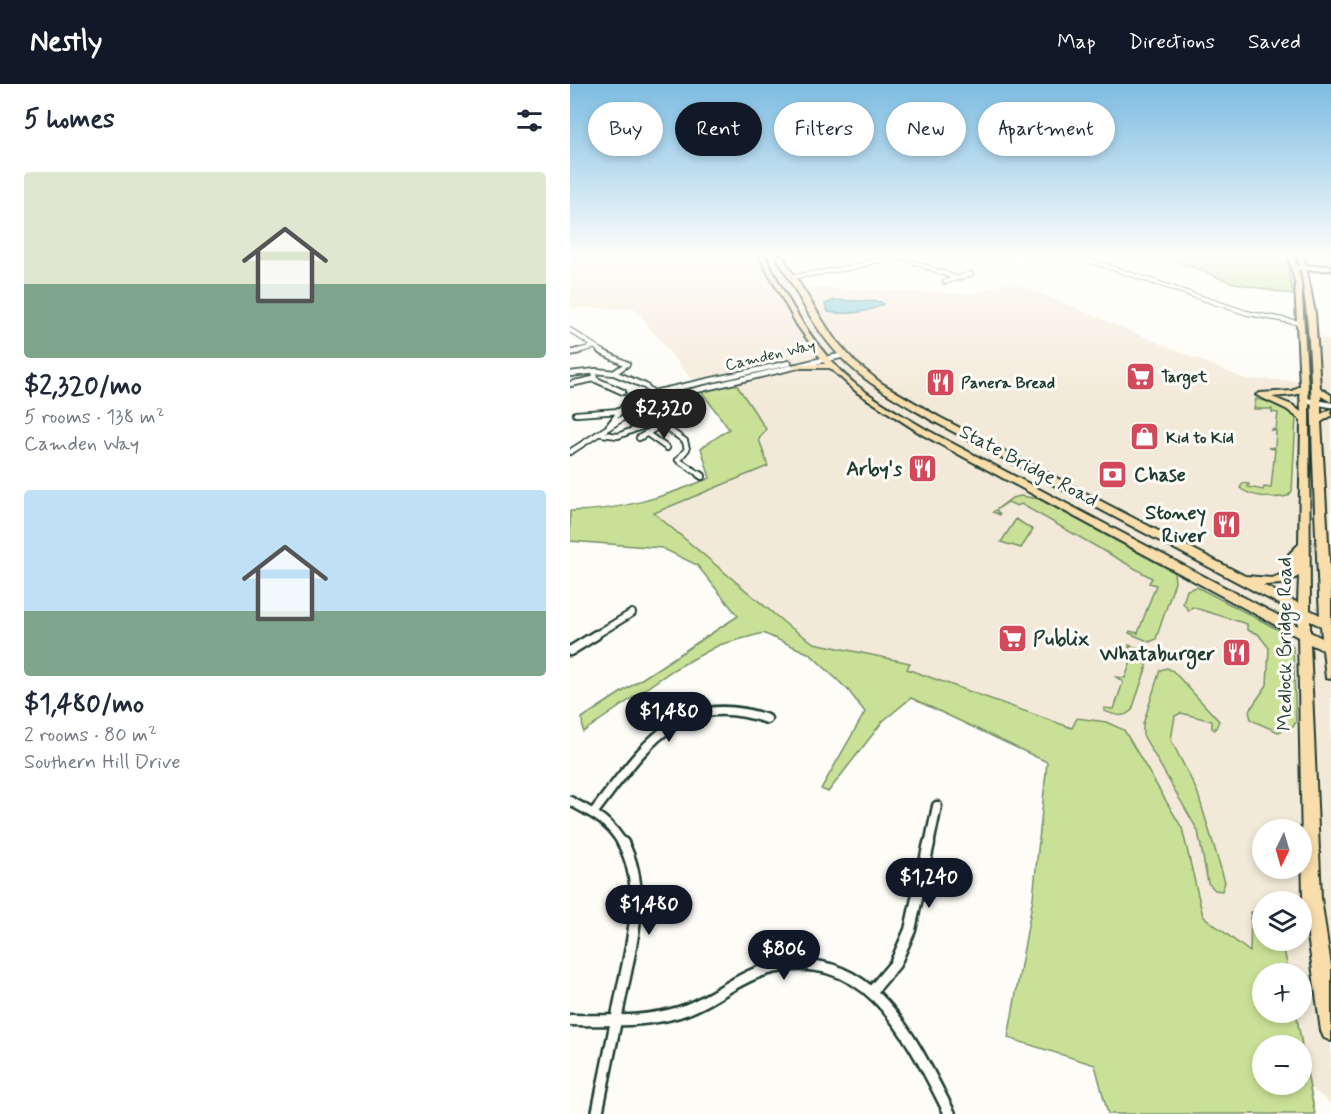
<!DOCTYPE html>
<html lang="en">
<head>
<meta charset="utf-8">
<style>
	:root { --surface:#fff; --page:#f2f2f3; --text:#1f2937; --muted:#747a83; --accent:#111827 }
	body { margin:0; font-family:Mynerve,sans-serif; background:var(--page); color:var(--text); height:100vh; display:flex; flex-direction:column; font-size:22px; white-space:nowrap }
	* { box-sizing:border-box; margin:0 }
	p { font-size:20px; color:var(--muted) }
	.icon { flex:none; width:33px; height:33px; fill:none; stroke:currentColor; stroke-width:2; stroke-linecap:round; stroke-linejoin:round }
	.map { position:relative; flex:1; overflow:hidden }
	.side { display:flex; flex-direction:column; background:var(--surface); width:570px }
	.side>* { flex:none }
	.guide { position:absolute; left:18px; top:18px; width:570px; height:54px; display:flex; gap:12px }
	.needle { width:39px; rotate:185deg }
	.buttons { position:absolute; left:682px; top:735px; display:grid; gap:12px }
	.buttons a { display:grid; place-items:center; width:60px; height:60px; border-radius:50%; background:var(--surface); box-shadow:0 3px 9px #0003; font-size:30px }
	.price { position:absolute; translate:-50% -51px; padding:0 14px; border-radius:21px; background:var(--accent); color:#fff; font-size:20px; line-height:39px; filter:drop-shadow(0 2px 3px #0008) }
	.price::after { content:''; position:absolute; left:50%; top:36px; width:18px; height:14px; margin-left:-9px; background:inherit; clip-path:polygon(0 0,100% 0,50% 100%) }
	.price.on { background:#222; color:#fff }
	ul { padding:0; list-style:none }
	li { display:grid; align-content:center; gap:12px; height:318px; padding:0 24px }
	li span { display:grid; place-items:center; height:186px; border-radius:6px; color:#555 }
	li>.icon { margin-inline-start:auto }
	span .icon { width:108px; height:108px; fill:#fffc; stroke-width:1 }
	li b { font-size:26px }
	h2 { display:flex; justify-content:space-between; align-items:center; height:72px; padding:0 24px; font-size:26px }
	.chip { padding:0 21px; border-radius:27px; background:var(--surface); box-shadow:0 3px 9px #0003; font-size:21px; line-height:54px }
	.chip.on { background:var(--accent); color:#fff }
	header { display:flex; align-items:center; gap:36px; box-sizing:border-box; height:84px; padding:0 30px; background:var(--accent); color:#fff }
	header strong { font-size:28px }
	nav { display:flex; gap:33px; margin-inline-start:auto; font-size:21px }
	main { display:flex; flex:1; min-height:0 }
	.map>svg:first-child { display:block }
</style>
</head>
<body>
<header>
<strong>Nestly</strong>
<nav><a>Map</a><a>Directions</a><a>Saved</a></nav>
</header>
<main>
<section class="side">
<h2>5 homes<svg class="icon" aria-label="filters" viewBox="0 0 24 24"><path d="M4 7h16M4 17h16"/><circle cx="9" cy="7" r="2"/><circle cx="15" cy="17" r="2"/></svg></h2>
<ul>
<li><span style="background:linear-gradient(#dfe7d0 60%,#7fa58c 0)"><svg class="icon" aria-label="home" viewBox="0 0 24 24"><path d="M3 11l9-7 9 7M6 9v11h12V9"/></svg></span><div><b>$2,320/mo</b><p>5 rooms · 138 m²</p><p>Camden Way</p></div></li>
<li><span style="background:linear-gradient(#bfe0f5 65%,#7fa58c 0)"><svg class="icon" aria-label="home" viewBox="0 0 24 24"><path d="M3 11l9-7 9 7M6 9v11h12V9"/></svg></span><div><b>$1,480/mo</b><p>2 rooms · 80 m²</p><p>Southern Hill Drive</p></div></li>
</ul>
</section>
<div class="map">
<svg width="761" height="1030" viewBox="0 0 761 1030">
	<rect width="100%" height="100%" fill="#fdfcf7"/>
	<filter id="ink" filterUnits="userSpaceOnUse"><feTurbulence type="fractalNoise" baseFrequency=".0167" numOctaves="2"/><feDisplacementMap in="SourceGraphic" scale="12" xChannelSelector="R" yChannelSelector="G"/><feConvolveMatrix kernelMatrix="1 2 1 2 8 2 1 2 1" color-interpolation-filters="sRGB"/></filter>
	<g filter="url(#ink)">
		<path fill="#f3e9d8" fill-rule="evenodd" d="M 0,172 L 208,172 L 226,203 L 403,210 L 441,197 L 675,295 L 736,297 L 730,251 L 761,256 L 761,1020 L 739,1002 L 726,929 L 732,928 L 732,890 L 719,889 L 712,857 L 732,856 L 732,818 L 693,818 L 693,829 L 682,828 L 680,869 L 633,832 L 612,744 L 507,634 L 502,644 L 337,585 L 339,579 L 244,559 L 217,541 L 83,429 L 197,382 L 189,355 L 196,344 L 166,301 L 131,307 L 64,224 L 0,224 ZM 693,746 L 732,746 L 732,784 L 693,784 Z"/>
		<path fill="#c9e197" stroke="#748f66" stroke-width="1.5" d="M 593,172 L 716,172 L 723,211 L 660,198 Z
			M 166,300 L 196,345 L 189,355 L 198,382 L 84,429 L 217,541 L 244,559 L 340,579 L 337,585 L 502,644 L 507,634 L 536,638 L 554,646 L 612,744 L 633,832 L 680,868 L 681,828 L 693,829 L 693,856 L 712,857 L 719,889 L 693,890 L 693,928 L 726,929 L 732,961 L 693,962 L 693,1000 L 732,1000 L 732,963 L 745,1030 L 538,1030 L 525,981 L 438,954 L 463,814 L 477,678 L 341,614 L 313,637 L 258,708 L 251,705 L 295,628 L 278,606 L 240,570 L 193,549 L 149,561 L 103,586 L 13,648 L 12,634 L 168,532 L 127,481 L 92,464 L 0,457 L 0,427 C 50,427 94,413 140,394 L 131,364 L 159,345 L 131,307 Z
			M 686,315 L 706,319 L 726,333 L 722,407 L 718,412 C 705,415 680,413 670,404 L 673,399 L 679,400 L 678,403 L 693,406 L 694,403 L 701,404 L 705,365 L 698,364 L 705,363 L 706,347 L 700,346 L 706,345 L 708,329 L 702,328 L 702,325 L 684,325 Z
			M 451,412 L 469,415 L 604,488 L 605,498 L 586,555 L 580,558 L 559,549 L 560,547 L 568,549 L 586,501 L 579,499 L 582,494 L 451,420 L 447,422 L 438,418 L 426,426 L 430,431 L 423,428 L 442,414 Z
			M 446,435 L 463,446 L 451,464 L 431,458 Z
			M 627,503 L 709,546 L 723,563 L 726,638 L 723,643 L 708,648 L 681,636 L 679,627 L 697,601 L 699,564 L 688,550 L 677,546 L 677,540 L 622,523 L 619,527 L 613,519 L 617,506 Z
			M 559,561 L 575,567 L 579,576 L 562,626 C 553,635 545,631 534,627 L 534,624 L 544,625 L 553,598 L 546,593 L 555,594 L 565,567 L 559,564 Z
			M 597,584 L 603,587 L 649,637 L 645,646 L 642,644 L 642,637 L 611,629 L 605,632 L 601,656 L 627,707 L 655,798 L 652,807 L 645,806 L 638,799 L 628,747 L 573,651 L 573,640 L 590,586 Z"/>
		<path fill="#7ac7d8" stroke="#569096" stroke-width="1.5" d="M 264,216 L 311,218 L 313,220 C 300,229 274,231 258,228 L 255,220 Z"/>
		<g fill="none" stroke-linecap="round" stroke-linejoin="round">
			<defs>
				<path id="minor-far4" d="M 328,172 L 386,194
					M 506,172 L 677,229 L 730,239
					M 222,193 L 284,183 L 323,172
					M 375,198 L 401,190
					M 0,246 L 33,268
					M 4,268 L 23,263"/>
				<path id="minor-far3" d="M 30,267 L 57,280 L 44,289 L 75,302 L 83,309
					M 0,269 L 9,267
					M 0,290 L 26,287 L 44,289
					M 24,295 L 53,308
					M 0,300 L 24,295 L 26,287
					M 735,316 L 761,321
					M 6,330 L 50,327
					M 38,343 L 57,318 L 70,312 L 219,279
					M 76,349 L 97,364
					M 32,350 L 48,352 L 76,341 L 91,340 L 115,357 L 117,365 L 108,376 L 132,392
					M 69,354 L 118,325
					M 0,368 L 70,323 L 89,315 L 274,271"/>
				<path id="minor-far2" d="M 129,390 L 132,392
					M 24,552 L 62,529"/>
				<path id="minor-far1" d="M 0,567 L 26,551
					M 0,717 C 21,728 42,738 53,761
					M 24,728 C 73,665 107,604 197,635
					M 359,761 L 367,722"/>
				<path id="minor" d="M 303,906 L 325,880 L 340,846 L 359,759
					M 0,936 C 36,936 74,939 109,928 C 140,919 164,895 195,886 C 299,857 341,954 380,1030
					M 27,1030 C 35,991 43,952 51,912 C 61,862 78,807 53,759"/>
				<path id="secondary" d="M 761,182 L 761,186 L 725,186 L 722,184 L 725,182 Z"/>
				<path id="trunk" d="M 189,172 L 195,172 C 219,218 244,266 285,300 C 308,318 334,332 359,347 L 728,542 L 728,530 L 363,337 C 330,317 294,299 268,270 C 242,242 226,205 206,172 L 212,172 L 263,253 L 285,278 L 311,299 L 369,333 L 675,492 L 702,494 L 718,488 L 719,470 L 729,460 L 731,336 L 716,325 L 686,311 L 690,309 L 722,307 L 730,302 L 725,198 L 718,172 L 724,172 L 731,198 L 739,319 L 740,526 L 750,531 C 747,479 745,428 743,376 C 741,307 742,240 728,172 L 734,172 L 745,229 L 750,304 L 761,311 L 761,318 L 751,312 L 751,330 L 761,325 L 761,332 L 751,338 L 761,509 L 761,595 L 756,594 L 753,566 L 740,560 L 751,814 L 761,882 L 761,957 L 754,954 L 751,947 L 733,814 L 728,553 L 353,351 L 288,309 L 260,284 L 223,284 L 222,282 L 226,280 L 255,280 L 227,241 ZM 730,309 L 731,328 L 722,321 L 702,313 L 724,311 ZM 729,492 L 728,519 L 693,501 L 713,500 ZM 740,537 L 751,542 L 752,554 L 740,548 Z"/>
			</defs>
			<use href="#minor-far4" stroke="#1f3d34" stroke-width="6"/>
			<use href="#minor-far3" stroke="#1f3d34" stroke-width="8"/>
			<use href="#minor-far2" stroke="#1f3d34" stroke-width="10"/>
			<use href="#minor-far1" stroke="#1f3d34" stroke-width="13"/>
			<use href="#minor" stroke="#1f3d34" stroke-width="15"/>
			<use href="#secondary" stroke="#1f3d34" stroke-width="5"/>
			<use href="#trunk" stroke="#1f3d34" stroke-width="4"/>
			<use href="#minor-far4" stroke="#fdfcf7" stroke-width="4"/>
			<use href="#minor-far3" stroke="#fdfcf7" stroke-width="4.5"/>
			<use href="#minor-far2" stroke="#fdfcf7" stroke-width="6"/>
			<use href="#minor-far1" stroke="#fdfcf7" stroke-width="8"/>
			<use href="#minor" stroke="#fdfcf7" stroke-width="10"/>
			<use href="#secondary" fill="#fdfcf7" fill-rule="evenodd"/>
			<use href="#trunk" fill="#f9deab" fill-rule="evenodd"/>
		</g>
	</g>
	<linearGradient id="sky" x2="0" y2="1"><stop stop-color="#7cbce2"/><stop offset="0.54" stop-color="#fefefb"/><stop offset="1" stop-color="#fefefb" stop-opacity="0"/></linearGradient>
	<rect width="761" height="316" fill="url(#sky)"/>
	<defs>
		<symbol id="supermarket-square" viewBox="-11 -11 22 22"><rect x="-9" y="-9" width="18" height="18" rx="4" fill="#d1495b" stroke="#fdfcf7"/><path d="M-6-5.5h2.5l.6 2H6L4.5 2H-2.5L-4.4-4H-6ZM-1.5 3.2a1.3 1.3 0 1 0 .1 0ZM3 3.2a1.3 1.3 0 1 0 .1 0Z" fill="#fff"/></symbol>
		<symbol id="restaurant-square" viewBox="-11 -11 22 22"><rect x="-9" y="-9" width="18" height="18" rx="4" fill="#d1495b" stroke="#fdfcf7"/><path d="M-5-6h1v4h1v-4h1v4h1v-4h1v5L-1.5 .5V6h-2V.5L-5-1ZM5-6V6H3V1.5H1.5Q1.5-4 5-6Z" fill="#fff"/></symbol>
		<symbol id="shop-square" viewBox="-11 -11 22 22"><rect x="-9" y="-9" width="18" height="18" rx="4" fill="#d1495b" stroke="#fdfcf7"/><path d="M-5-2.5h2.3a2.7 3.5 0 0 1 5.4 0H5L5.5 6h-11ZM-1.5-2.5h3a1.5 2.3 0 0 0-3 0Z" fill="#fff"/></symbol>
		<symbol id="bank-square" viewBox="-11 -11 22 22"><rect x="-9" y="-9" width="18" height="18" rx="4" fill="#d1495b" stroke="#fdfcf7"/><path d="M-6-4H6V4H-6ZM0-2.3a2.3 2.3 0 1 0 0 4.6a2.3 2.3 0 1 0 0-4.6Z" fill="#fff"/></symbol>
	</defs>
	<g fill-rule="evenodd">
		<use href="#supermarket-square" x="554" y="276" width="33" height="33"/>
		<use href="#restaurant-square" x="354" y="282" width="33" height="33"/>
		<use href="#shop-square" x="558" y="336" width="33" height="33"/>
		<use href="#restaurant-square" x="336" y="368" width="33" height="33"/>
		<use href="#bank-square" x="526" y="374" width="33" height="33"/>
		<use href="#restaurant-square" x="640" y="424" width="33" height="33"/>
		<use href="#supermarket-square" x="426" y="538" width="33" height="33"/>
		<use href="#restaurant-square" x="650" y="552" width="33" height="33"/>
	</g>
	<g text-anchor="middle" stroke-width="6" stroke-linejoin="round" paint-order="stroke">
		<g font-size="16" fill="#1f3d34" stroke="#fdfcf7">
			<text transform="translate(200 270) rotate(-13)" y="6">Camden Way</text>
		</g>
		<g font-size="16" font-weight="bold" fill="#1f3d34" stroke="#fdfcf7" text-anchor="start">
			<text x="591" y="298">Target</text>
			<text x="391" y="304">Panera Bread</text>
			<text x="596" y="359">Kid to Kid</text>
		</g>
		<g font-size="20" fill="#1f3d34" stroke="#fdfcf7">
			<text transform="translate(459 381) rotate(28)" y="7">State Bridge Road</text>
			<text transform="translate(714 560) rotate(-90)" y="7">Medlock Bridge Road</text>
		</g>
		<g font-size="20" font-weight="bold" fill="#1f3d34" stroke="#fdfcf7" text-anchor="end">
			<text x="332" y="391">Arby's</text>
			<text x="564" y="397" text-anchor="start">Chase</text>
			<text x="636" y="435">Stoney<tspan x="636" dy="23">River</tspan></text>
			<text x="463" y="561" text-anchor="start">Publix</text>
			<text x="645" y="576">Whataburger</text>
		</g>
	</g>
</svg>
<div class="buttons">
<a><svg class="needle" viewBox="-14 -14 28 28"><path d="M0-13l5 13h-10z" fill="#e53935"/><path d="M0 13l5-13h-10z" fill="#747a83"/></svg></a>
<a><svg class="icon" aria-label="layers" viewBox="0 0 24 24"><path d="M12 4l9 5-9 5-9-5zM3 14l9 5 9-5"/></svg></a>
<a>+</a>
<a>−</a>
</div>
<b class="price on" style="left:94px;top:356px">$2,320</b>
<b class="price" style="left:99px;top:659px">$1,480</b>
<b class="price" style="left:359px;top:825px">$1,240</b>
<b class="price" style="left:79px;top:852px">$1,480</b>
<b class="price" style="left:214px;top:897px">$806</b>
<div class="guide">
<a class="chip">Buy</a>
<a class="chip on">Rent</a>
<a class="chip">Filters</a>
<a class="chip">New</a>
<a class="chip">Apartment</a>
</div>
</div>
</main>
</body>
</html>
